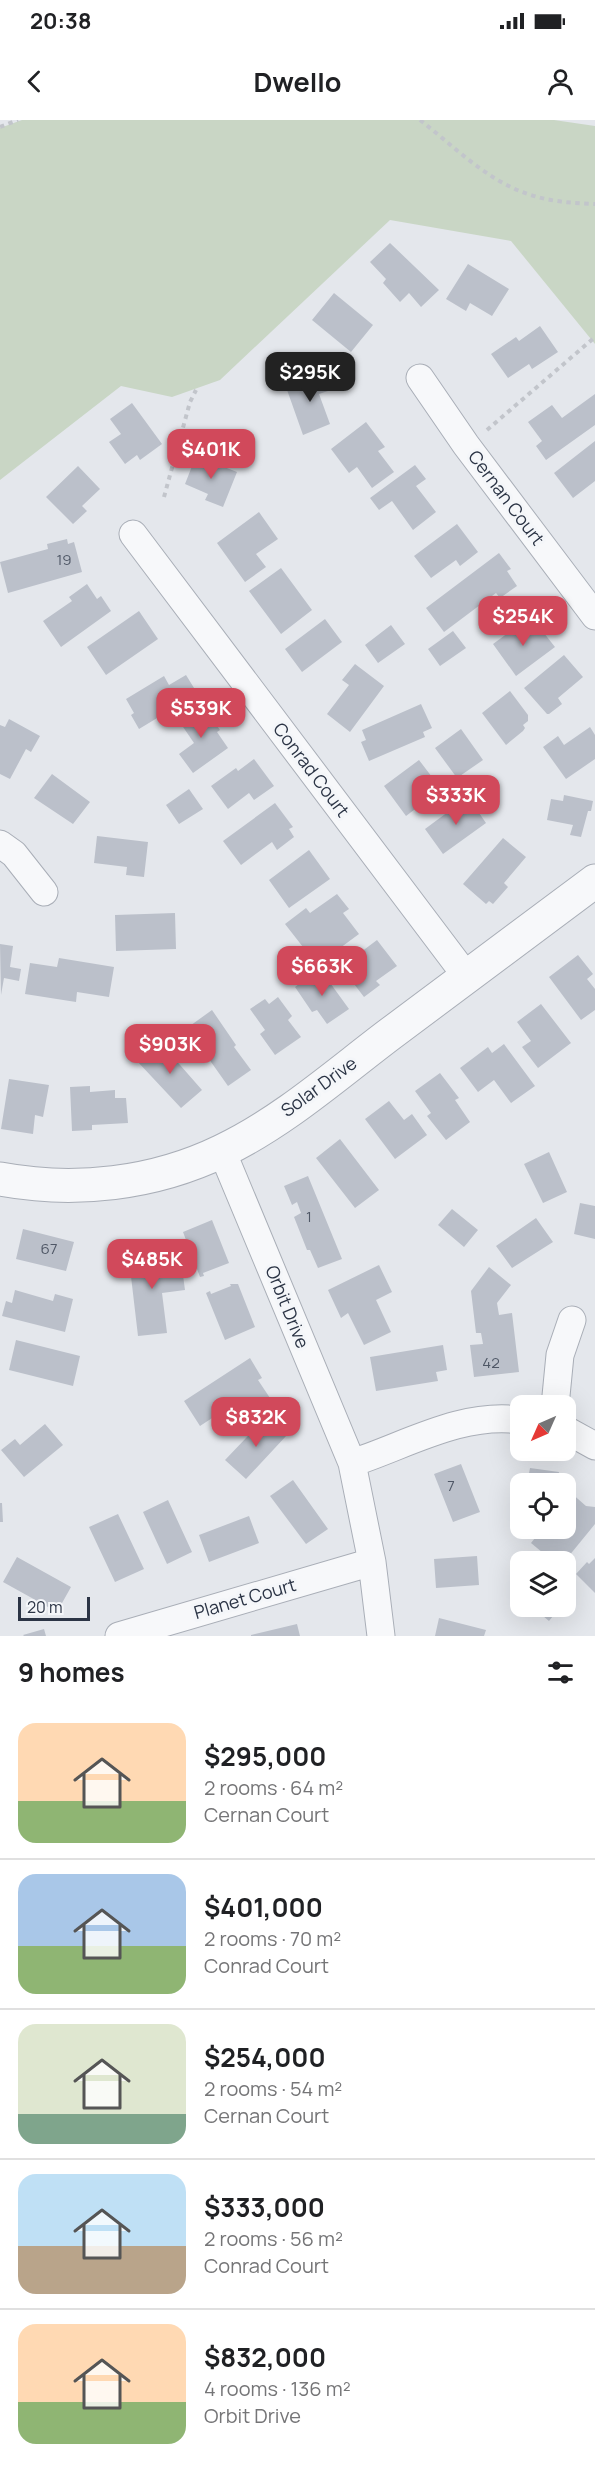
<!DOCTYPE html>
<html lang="en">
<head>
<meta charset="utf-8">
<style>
	:root { --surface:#fff; --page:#f2f2f2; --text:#202124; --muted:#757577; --line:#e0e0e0; --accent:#d1495b }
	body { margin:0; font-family:Manrope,sans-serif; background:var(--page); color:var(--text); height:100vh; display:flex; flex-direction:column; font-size:22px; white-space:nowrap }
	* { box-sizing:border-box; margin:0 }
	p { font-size:20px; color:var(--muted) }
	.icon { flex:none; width:33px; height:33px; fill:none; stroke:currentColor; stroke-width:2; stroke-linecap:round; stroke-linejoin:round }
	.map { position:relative; height:1516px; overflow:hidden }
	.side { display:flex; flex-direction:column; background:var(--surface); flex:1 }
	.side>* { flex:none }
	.needle { width:39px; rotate:225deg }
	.controls { position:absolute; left:510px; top:1275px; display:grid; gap:12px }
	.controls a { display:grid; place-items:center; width:66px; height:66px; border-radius:12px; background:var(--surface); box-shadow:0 6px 24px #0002; font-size:30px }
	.scale { position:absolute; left:18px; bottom:15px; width:72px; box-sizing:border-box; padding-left:6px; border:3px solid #2b3445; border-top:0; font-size:16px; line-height:21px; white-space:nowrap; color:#2b3445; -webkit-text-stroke:4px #f4f6f9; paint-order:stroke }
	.price { position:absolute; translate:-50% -51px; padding:0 14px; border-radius:12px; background:var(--accent); color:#fff; font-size:20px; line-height:39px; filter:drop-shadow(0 2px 3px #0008) }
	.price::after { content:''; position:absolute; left:50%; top:36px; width:18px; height:14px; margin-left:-9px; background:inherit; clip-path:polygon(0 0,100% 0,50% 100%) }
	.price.on { background:#222; color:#fff }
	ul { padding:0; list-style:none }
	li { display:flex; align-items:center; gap:18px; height:150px; padding:0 18px }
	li+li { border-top:2px solid var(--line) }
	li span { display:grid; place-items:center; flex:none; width:168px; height:120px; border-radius:18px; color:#555 }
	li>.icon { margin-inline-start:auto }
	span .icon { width:72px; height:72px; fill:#fffc; stroke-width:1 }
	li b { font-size:26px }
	h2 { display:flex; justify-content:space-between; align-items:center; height:72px; padding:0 18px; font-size:26px }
	.status { display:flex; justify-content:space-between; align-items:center; height:42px; padding:0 30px; background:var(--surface); direction:ltr }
	.status svg { height:16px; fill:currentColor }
	header { display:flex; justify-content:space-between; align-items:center; height:78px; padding:0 18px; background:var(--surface); font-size:27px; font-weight:700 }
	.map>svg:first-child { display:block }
</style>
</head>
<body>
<div class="status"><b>20:38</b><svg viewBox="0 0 49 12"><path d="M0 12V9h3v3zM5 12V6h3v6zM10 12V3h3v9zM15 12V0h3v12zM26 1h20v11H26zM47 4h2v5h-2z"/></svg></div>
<header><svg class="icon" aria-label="back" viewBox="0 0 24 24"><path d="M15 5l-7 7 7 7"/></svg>Dwello<svg class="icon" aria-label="person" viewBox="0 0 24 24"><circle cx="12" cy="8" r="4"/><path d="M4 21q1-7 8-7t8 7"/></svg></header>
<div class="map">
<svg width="595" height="1516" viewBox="0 0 595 1516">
	<rect width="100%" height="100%" fill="#e4e7ec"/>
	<path fill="#c9d6c5" d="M 22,0 L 554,0 L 595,6 L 595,224 L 511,121 L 390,100 L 220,260 L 172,277 L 121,266 L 0,360 L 0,8 Z"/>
	<path fill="#bbc0ca" d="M 390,123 L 439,170 L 421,187 L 409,173 L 400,182 L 383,163 L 386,159 L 370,142 Z
		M 468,144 L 509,169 L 492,196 L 470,183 L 466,191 L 446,179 Z
		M 334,173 L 373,205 L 351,232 L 312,200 Z
		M 540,206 L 558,232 L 532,249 L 529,244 L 508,258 L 491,234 L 516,217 L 519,221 Z
		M 324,253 L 331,270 L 319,274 L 330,304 L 303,315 L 286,267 Z
		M 595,274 L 595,305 L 546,340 L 536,326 L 542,321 L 528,302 L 552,285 L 562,298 Z
		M 132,283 L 162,324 L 140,340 L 137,335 L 125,344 L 109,322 L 121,314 L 110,299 Z
		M 366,302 L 385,327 L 378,331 L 394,352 L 372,368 L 357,347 L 349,353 L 331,329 Z
		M 595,321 L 595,361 L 573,378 L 554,353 Z
		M 196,336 L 237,352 L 223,387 L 205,380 L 208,374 L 185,364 Z
		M 415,345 L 426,359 L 416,366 L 436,392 L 413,410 L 392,381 L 379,390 L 370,378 Z
		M 78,346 L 100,369 L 82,386 L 87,391 L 73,404 L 46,377 Z
		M 259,392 L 278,419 L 256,434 L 266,447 L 245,462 L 217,423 Z
		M 457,404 L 478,432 L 460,446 L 456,440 L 431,458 L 414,436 Z
		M 67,419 L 68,424 L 74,422 L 82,452 L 8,473 L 0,442 L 48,429 L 47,424 Z
		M 499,433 L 511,449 L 507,451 L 517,466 L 500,478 L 496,473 L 444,512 L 426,488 Z
		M 281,448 L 312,490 L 281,514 L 249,471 Z
		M 87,464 L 97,479 L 101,476 L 111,491 L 61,527 L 43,501 L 72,481 L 69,477 Z
		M 139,491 L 158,519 L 106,555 L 87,527 Z
		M 325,499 L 342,522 L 302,552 L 285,529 Z
		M 536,503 L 555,527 L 516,556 L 493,524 L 519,505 L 524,511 Z
		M 391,505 L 405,524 L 378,543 L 365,525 Z
		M 453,511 L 466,528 L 440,546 L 428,529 Z
		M 564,535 L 583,557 L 558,578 L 562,584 L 549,594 L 547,594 L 524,568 Z
		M 355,544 L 384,566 L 350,612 L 327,594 L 349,565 L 342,560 Z
		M 186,555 L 199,576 L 188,583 L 187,580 L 139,609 L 131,595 L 134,593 L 126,579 L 164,556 L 169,565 Z
		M 510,571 L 528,595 L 528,601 L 523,605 L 525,608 L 523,611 L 506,625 L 482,593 Z
		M 201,584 L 220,610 L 217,612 L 228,628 L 193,653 L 179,634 L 194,623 L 179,601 Z
		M 421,584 L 432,608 L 423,612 L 425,617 L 369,641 L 361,622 L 366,620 L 362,610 Z
		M 9,599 L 40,616 L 31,632 L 26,629 L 10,659 L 0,654 L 0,605 L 5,607 Z
		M 590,607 L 595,615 L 595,639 L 566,659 L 543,627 L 558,616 L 564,625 Z
		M 461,609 L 483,640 L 457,658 L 435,628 Z
		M 254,639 L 274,666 L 254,680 L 249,673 L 228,689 L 211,666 L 236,648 L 238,651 Z
		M 419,640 L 432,657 L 422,665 L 431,677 L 406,696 L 384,666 Z
		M 52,654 L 90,682 L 73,704 L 34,678 Z
		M 189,669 L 203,689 L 179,704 L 166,685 Z
		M 564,675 L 593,681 L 591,691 L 588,691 L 581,717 L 570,715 L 573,705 L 547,700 L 551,679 L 563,681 Z
		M 468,677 L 486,703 L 443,734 L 425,709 Z
		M 275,683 L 293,707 L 289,709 L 294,717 L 277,730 L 272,722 L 241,745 L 223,721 Z
		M 97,716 L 148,722 L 144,757 L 126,755 L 127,747 L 94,743 Z
		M 503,718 L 526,737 L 504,763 L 508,767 L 493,784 L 489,781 L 486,784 L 463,764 Z
		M 309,730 L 330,759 L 289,788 L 269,760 Z
		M 337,774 L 349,789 L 343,793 L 359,814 L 317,845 L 285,804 L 306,788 L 310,793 Z
		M 175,793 L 176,829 L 116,831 L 115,795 Z
		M 377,820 L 397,846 L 376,861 L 380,865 L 364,877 L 341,847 Z
		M 0,824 L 13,826 L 10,847 L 21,849 L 19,861 L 4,858 L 1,875 Z
		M 578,835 L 593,854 L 587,859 L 595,869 L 595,890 L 581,900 L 549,857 Z
		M 59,838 L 114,847 L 109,877 L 77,872 L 76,882 L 25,874 L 30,843 L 57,847 Z
		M 320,849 L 349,889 L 327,904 L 317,890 L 312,892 L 295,867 Z
		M 278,877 L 292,896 L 288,900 L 301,917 L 275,935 L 260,914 L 265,910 L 250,889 L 265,879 L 269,884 Z
		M 541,884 L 571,923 L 538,948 L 522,927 L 531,921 L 517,902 Z
		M 212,890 L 236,925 L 234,927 L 251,950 L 228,966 L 187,908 Z
		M 159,921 L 202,970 L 181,988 L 137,941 Z
		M 504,924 L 535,966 L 511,983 L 494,960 L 478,972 L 460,948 L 488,927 L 492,933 Z
		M 440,953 L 459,978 L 455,980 L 470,1002 L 446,1020 L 427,996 L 431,993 L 415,971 Z
		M 9,959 L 49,965 L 43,997 L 35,995 L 33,1014 L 1,1009 Z
		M 90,966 L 90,972 L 115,970 L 115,978 L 126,978 L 128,1003 L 92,1005 L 92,1010 L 72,1011 L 70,967 Z
		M 389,981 L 404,1000 L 412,994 L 427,1015 L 395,1039 L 365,999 Z
		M 340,1019 L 379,1070 L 355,1088 L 316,1038 Z
		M 549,1032 L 567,1072 L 543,1083 L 524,1044 Z
		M 308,1056 L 342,1139 L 318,1148 L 310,1130 L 307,1130 L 294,1097 L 301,1093 L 297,1082 L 292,1085 L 284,1066 Z
		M 580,1083 L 595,1086 L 595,1119 L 574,1114 Z
		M 452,1089 L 478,1110 L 464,1127 L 438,1105 Z
		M 536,1098 L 553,1122 L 512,1148 L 496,1126 Z
		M 212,1100 L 229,1143 L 203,1153 L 204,1156 L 200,1157 L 183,1112 Z
		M 23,1109 L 74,1122 L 66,1151 L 16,1139 Z
		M 156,1127 L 159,1151 L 182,1148 L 185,1170 L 162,1173 L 167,1213 L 138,1216 L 128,1131 Z
		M 379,1145 L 392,1172 L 376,1180 L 391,1212 L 364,1225 L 348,1193 L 341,1198 L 328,1170 Z
		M 489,1147 L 511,1165 L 497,1183 L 499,1195 L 512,1193 L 519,1252 L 474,1257 L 470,1225 L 483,1224 L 481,1213 L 476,1213 L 471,1171 Z
		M 230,1164 L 238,1164 L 255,1207 L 225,1220 L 206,1173 L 210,1171 L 211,1174 L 231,1166 Z
		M 15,1170 L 53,1181 L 55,1174 L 73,1179 L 65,1212 L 2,1196 L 6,1181 L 12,1183 Z
		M 16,1220 L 80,1236 L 73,1266 L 9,1250 Z
		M 443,1225 L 447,1250 L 436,1252 L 438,1261 L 376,1271 L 370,1237 Z
		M 250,1238 L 262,1258 L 258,1260 L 276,1287 L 257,1300 L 246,1283 L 238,1288 L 235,1283 L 200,1306 L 184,1281 Z
		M 267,1296 L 287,1315 L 246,1359 L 225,1340 Z
		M 45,1304 L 63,1325 L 24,1357 L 1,1330 L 15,1319 L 20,1325 Z
		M 461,1344 L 480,1392 L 453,1402 L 434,1354 Z
		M 530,1348 L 559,1352 L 557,1364 L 527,1364 Z
		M 293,1360 L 328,1409 L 306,1424 L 270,1376 Z
		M 570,1372 L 586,1386 L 595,1387 L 595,1404 L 564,1442 L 554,1442 L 531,1423 L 543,1408 L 547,1411 L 549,1408 L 566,1408 L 566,1378 Z
		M 168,1380 L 192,1432 L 167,1444 L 143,1392 Z
		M 0,1383 L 2,1383 L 3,1402 L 0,1402 Z
		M 118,1394 L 144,1449 L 115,1462 L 89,1407 Z
		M 249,1396 L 259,1423 L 209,1442 L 199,1415 Z
		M 477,1436 L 479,1465 L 436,1468 L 434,1439 Z
		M 17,1437 L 71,1467 L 57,1492 L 3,1462 Z
		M 595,1438 L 595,1473 L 576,1454 L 587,1442 L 589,1444 Z
		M 566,1459 L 576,1468 L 566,1481 Z
		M 531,1486 L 561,1486 L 549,1501 Z
		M 439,1498 L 486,1510 L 484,1516 L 435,1516 Z
		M 297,1504 L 300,1516 L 251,1516 L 251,1515 Z
		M 44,1509 L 46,1516 L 24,1516 L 23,1515 Z"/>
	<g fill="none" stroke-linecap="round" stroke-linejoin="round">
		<defs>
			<path id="minor" d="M 420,258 L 466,325 L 595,496
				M 133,414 L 467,857
				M 0,724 L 14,734 L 44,772
				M 222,1031 L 352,1343 L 372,1442 L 381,1516
				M 555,1286 L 560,1235 L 572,1200
				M 566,1310 L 595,1326
				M 352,1343 C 407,1325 461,1292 520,1300
				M 119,1516 L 372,1442"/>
			<path id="tertiary" d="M 0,1059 C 75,1073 154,1064 222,1031 C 283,1002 337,954 390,914 C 459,863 527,812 595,761"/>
		</defs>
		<use href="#minor" stroke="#a9aeb7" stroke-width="29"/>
		<use href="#tertiary" stroke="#a9aeb7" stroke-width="35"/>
		<path stroke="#c2c5cb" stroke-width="4" stroke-dasharray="4.5 4.5" stroke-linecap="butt" d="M 420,0 C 455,27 488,62 531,75 C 552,82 573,83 595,84
			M 0,7 L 18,0
			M 487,310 L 595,217
			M 164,377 L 190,282 L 196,270"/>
		<use href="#minor" stroke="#f7f8fa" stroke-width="27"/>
		<use href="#tertiary" stroke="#f7f8fa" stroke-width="33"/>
	</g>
	<g text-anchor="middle" stroke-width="6" stroke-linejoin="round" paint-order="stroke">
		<g font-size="15" fill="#4f5766">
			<text x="64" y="445">19</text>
			<text x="309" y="1102">1</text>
			<text x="49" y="1134">67</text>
			<text x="491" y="1248">42</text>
			<text x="451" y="1371">7</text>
		</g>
		<g font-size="18" fill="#2b3445" stroke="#f4f6f9">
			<text transform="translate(506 378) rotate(53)" y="6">Cernan Court</text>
			<text transform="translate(311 650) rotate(53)" y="6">Conrad Court</text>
			<text transform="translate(319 967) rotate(-36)" y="6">Solar Drive</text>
			<text transform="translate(287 1187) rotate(68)" y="6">Orbit Drive</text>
			<text transform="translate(245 1479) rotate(-16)" y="6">Planet Court</text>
		</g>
	</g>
</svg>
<div class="controls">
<a><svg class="needle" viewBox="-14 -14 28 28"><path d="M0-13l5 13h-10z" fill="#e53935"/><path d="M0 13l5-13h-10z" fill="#757577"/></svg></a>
<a><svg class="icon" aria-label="locate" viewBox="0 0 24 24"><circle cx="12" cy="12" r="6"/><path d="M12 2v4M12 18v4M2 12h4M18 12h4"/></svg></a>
<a><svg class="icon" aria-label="layers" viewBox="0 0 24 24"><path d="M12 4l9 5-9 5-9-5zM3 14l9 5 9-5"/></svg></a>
</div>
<div class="scale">20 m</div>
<b class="price on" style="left:310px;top:283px">$295K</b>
<b class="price" style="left:211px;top:360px">$401K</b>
<b class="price" style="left:523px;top:527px">$254K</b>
<b class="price" style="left:201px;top:619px">$539K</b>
<b class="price" style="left:456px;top:706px">$333K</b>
<b class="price" style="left:322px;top:877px">$663K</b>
<b class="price" style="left:170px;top:955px">$903K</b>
<b class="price" style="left:152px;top:1170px">$485K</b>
<b class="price" style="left:256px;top:1328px">$832K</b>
</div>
<section class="side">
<h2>9 homes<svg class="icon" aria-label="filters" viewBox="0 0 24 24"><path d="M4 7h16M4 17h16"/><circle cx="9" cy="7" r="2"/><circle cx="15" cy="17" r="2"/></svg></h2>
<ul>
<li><span style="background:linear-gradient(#ffd9b3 65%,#8fb573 0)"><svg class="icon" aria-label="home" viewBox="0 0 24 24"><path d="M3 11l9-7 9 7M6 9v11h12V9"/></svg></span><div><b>$295,000</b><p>2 rooms · 64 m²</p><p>Cernan Court</p></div></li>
<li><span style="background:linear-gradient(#a9c7e8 60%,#8fb573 0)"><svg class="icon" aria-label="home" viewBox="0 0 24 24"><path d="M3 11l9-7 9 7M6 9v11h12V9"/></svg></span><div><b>$401,000</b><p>2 rooms · 70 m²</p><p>Conrad Court</p></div></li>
<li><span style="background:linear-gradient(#dfe7d0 75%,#7fa58c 0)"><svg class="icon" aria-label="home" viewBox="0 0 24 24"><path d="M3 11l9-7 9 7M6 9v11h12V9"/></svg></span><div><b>$254,000</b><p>2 rooms · 54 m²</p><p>Cernan Court</p></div></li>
<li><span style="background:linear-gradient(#bfe0f5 60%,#b9a48a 0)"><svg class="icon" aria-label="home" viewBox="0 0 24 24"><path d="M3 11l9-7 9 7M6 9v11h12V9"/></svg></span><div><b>$333,000</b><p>2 rooms · 56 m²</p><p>Conrad Court</p></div></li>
<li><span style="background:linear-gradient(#ffd9b3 65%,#8fb573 0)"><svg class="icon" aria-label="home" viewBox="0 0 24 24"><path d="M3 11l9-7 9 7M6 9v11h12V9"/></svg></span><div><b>$832,000</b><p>4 rooms · 136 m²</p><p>Orbit Drive</p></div></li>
</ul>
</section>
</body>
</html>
